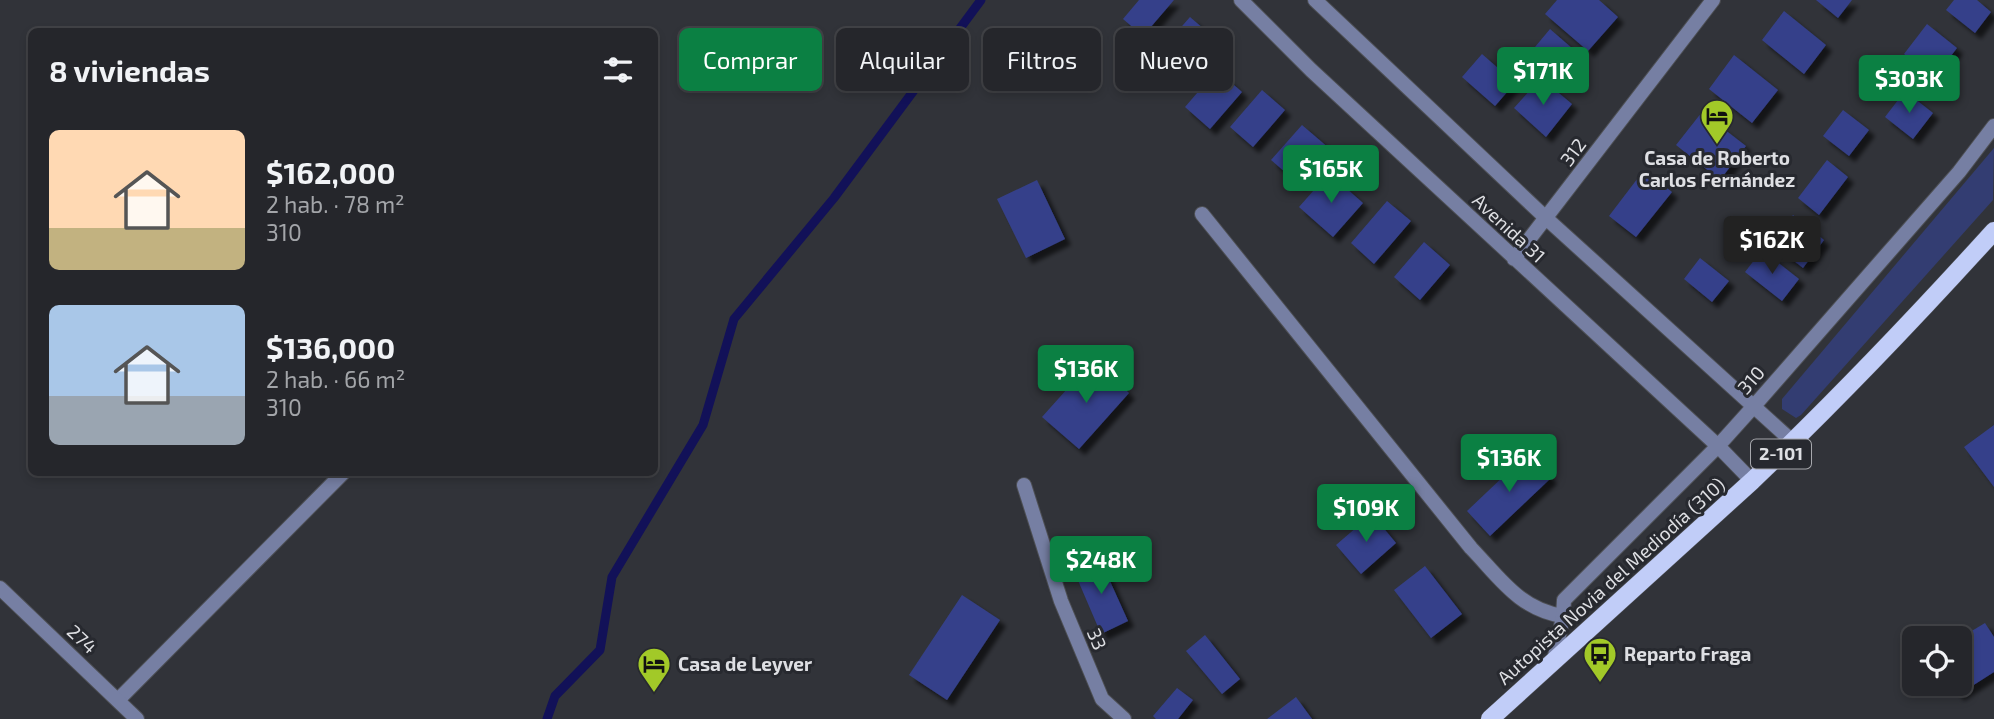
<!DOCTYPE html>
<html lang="es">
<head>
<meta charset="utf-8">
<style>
	:root { --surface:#25262b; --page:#313237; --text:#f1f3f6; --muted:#a3a5a9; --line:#424347; --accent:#0b8043 }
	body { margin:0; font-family:"Exo 2",sans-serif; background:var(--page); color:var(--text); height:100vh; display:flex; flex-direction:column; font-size:26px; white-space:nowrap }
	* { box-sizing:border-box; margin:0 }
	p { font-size:23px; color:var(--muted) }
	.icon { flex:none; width:38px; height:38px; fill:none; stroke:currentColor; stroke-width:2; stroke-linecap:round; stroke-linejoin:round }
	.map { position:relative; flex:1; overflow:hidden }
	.side { position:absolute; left:28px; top:28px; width:630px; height:448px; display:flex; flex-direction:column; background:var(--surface); border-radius:10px; box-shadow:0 4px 10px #0003,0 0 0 2px var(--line) }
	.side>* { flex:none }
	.hud { position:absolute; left:679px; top:28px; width:665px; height:63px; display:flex; gap:14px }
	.buttons { position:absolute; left:1902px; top:626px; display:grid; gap:14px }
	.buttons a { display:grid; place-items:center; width:70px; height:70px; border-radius:10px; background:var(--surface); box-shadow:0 4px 10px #0003,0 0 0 2px var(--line); font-size:35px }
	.price { position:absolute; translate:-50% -60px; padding:0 16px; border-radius:7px; background:var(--accent); color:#fff; font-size:23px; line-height:46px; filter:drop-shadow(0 2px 4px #0008) }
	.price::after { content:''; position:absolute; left:50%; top:42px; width:21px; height:16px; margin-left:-10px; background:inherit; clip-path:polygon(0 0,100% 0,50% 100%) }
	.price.on { background:#222; color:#fff }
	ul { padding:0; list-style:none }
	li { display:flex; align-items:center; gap:21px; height:175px; padding:0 21px }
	li span { display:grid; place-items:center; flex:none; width:196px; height:140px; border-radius:10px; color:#555 }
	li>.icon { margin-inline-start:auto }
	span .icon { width:84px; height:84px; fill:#fffc; stroke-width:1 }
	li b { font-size:30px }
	h2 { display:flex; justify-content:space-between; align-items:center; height:84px; padding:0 21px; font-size:30px }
	.chip { padding:0 24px; border-radius:10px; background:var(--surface); box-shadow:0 4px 10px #0003,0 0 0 2px var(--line); font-size:24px; line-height:63px }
	.chip.on { background:var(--accent); color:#fff }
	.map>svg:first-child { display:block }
</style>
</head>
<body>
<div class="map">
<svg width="1994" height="719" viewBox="0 0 1994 719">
	<defs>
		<filter id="shadow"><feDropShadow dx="6" dy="6" stdDeviation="2" flood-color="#0009"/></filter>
	</defs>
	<rect width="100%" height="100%" fill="#313339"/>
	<path fill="#333d72" d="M 1994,148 L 1993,200 L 1801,415 L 1796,418 L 1782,409 L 1782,399 Z"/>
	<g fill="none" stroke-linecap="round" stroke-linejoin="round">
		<path stroke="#121158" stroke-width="9" d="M 547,719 L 555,696 L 600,650 L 612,577 L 703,425 L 734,319 L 834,198 L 981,0"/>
	</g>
	<path fill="#35408a" filter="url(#shadow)" d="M 1139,0 L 1174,0 L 1143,36 L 1123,19 Z
		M 1557,0 L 1599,0 L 1618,17 L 1588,51 L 1545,14 Z
		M 1816,0 L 1852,0 L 1838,18 Z
		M 1954,0 L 1977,0 L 1991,12 L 1975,33 L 1946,10 Z
		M 1784,11 L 1826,45 L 1804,74 L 1762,40 Z
		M 1190,17 L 1212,36 L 1178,76 L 1156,56 Z
		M 1927,24 L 1957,48 L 1934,78 L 1904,54 Z
		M 1550,29 L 1581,56 L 1560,79 L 1530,53 Z
		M 1482,54 L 1515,83 L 1495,106 L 1462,77 Z
		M 1734,55 L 1778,90 L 1752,123 L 1709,89 Z
		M 1217,70 L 1242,92 L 1210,129 L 1185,107 Z
		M 1541,78 L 1572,104 L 1546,137 L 1514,108 Z
		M 1262,90 L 1285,110 L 1253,147 L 1230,127 Z
		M 1905,91 L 1933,113 L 1913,139 L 1885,117 Z
		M 1843,110 L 1869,130 L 1849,156 L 1823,136 Z
		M 1702,112 L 1746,146 L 1720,180 L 1676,145 Z
		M 1302,125 L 1330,149 L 1299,184 L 1271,160 Z
		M 1827,160 L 1848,177 L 1819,215 L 1798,198 Z
		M 1644,170 L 1672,192 L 1636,237 L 1609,216 Z
		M 1329,173 L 1363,203 L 1333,237 L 1299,207 Z
		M 1037,180 L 1065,239 L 1026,258 L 997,199 Z
		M 1387,201 L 1411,221 L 1374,264 L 1351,243 Z
		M 1793,215 L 1824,240 L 1803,268 L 1771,243 Z
		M 1424,242 L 1450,265 L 1420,300 L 1394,277 Z
		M 1762,250 L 1799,279 L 1782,301 L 1745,272 Z
		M 1700,258 L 1729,281 L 1712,302 L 1684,279 Z
		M 1093,360 L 1129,393 L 1079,449 L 1042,417 Z
		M 1994,425 L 1994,487 L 1964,447 Z
		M 1528,453 L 1551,478 L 1490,536 L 1467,511 Z
		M 1372,514 L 1396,543 L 1361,574 L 1336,545 Z
		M 1100,559 L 1128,621 L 1101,634 L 1074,571 Z
		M 1425,566 L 1462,614 L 1431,638 L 1394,590 Z
		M 962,595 L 1000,620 L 947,700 L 909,675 Z
		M 1985,623 L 1994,637 L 1994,672 L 1958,695 L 1952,684 L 1960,684 L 1960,638 Z
		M 1205,635 L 1240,679 L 1222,694 L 1186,651 Z
		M 1177,688 L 1193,700 L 1178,719 L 1156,719 L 1153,716 Z
		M 1296,697 L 1312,719 L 1267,719 Z"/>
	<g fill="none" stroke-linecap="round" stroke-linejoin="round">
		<defs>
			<path id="service" d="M 1202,214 L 1471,548 C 1500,578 1519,609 1563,616
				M 118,700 L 344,472"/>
			<path id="minor" d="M 1241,0 L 1311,70 L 1718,446 L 1752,481
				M 1315,0 L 1547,219 L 1793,442
				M 1514,259 L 1713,0
				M 1024,485 L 1061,601 L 1102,699 L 1124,719
				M 0,588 L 137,719
				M 1554,661 L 1563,616 L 1564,600 L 1718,446 L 1754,406 L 1959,172 L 1994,126"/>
			<path id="primary" d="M 1490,719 L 1752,481 C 1836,401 1916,317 1994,231"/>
		</defs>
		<use href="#service" stroke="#4d4f54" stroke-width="16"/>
		<use href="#minor" stroke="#4d4f54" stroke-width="16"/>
		<use href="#primary" stroke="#4d4f54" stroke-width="19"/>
		<use href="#service" stroke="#767fa3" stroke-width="14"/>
		<use href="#minor" stroke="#767fa3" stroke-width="14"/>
		<use href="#primary" stroke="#c1cdf8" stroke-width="18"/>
	</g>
	<defs>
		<symbol id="hotel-pin" viewBox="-11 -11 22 30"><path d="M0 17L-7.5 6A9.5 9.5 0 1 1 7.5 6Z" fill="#a2c928" stroke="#27292f"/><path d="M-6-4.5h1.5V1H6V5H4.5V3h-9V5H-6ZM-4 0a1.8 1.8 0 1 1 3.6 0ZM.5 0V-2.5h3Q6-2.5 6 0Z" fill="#111"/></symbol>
		<symbol id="bus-pin" viewBox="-11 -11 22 30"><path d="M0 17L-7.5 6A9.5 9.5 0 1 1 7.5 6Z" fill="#a2c928" stroke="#27292f"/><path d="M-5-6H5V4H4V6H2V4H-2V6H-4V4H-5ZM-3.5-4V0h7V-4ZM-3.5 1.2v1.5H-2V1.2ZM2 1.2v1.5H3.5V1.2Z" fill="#111"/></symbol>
	</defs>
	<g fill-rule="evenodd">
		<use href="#hotel-pin" x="1698" y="97" width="38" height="52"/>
		<use href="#bus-pin" x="1581" y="635" width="38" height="52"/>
		<use href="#hotel-pin" x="635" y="645" width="38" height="52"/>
	</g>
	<g text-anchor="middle" stroke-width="6" stroke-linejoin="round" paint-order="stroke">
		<rect fill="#27292f" stroke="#a7a8ad" stroke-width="2" x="1751" y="439.5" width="60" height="29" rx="5"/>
		<g font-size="18" font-weight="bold" fill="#dedfe3">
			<text x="1781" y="460">2-101</text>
		</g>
		<g font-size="19" fill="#dedfe3" stroke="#27292f">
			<text transform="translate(1573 152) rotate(-53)" y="7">312</text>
			<text transform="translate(1509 228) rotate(43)" y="7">Avenida 31</text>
			<text transform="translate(1751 380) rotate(-49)" y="7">310</text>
			<text transform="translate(1611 581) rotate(-42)" y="7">Autopista Novia del Mediodía (310)</text>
			<text transform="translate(82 639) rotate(43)" y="7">274</text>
			<text transform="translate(1097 639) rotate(67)" y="7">33</text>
		</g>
		<g font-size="19" font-weight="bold" fill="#dedfe3" stroke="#27292f" text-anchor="start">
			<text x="1717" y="165" text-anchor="middle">Casa de Roberto<tspan x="1717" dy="22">Carlos Fernández</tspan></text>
			<text x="1624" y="661">Reparto Fraga</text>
			<text x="678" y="671">Casa de Leyver</text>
		</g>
	</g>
</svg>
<div class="buttons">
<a><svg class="icon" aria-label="locate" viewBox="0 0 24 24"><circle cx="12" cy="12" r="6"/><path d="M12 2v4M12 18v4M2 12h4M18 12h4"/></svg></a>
</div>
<b class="price" style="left:1543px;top:107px">$171K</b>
<b class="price" style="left:1909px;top:115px">$303K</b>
<b class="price" style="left:1331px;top:205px">$165K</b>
<b class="price on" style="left:1772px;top:276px">$162K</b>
<b class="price" style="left:1086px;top:405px">$136K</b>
<b class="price" style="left:1509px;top:494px">$136K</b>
<b class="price" style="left:1366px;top:544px">$109K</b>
<b class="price" style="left:1101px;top:596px">$248K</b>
<div class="hud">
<a class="chip on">Comprar</a>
<a class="chip">Alquilar</a>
<a class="chip">Filtros</a>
<a class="chip">Nuevo</a>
</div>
<section class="side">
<h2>8 viviendas<svg class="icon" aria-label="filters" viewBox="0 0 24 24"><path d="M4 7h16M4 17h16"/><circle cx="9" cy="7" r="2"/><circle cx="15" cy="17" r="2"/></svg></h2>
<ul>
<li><span style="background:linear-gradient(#ffd9b3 70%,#c2b280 0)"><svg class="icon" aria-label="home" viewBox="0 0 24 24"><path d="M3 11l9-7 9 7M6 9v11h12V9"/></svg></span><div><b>$162,000</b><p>2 hab. · 78 m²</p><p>310</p></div></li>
<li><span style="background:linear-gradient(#a9c7e8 65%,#9aa5b1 0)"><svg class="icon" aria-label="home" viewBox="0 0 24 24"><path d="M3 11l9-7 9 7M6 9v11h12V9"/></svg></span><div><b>$136,000</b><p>2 hab. · 66 m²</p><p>310</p></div></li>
</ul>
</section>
</div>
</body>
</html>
